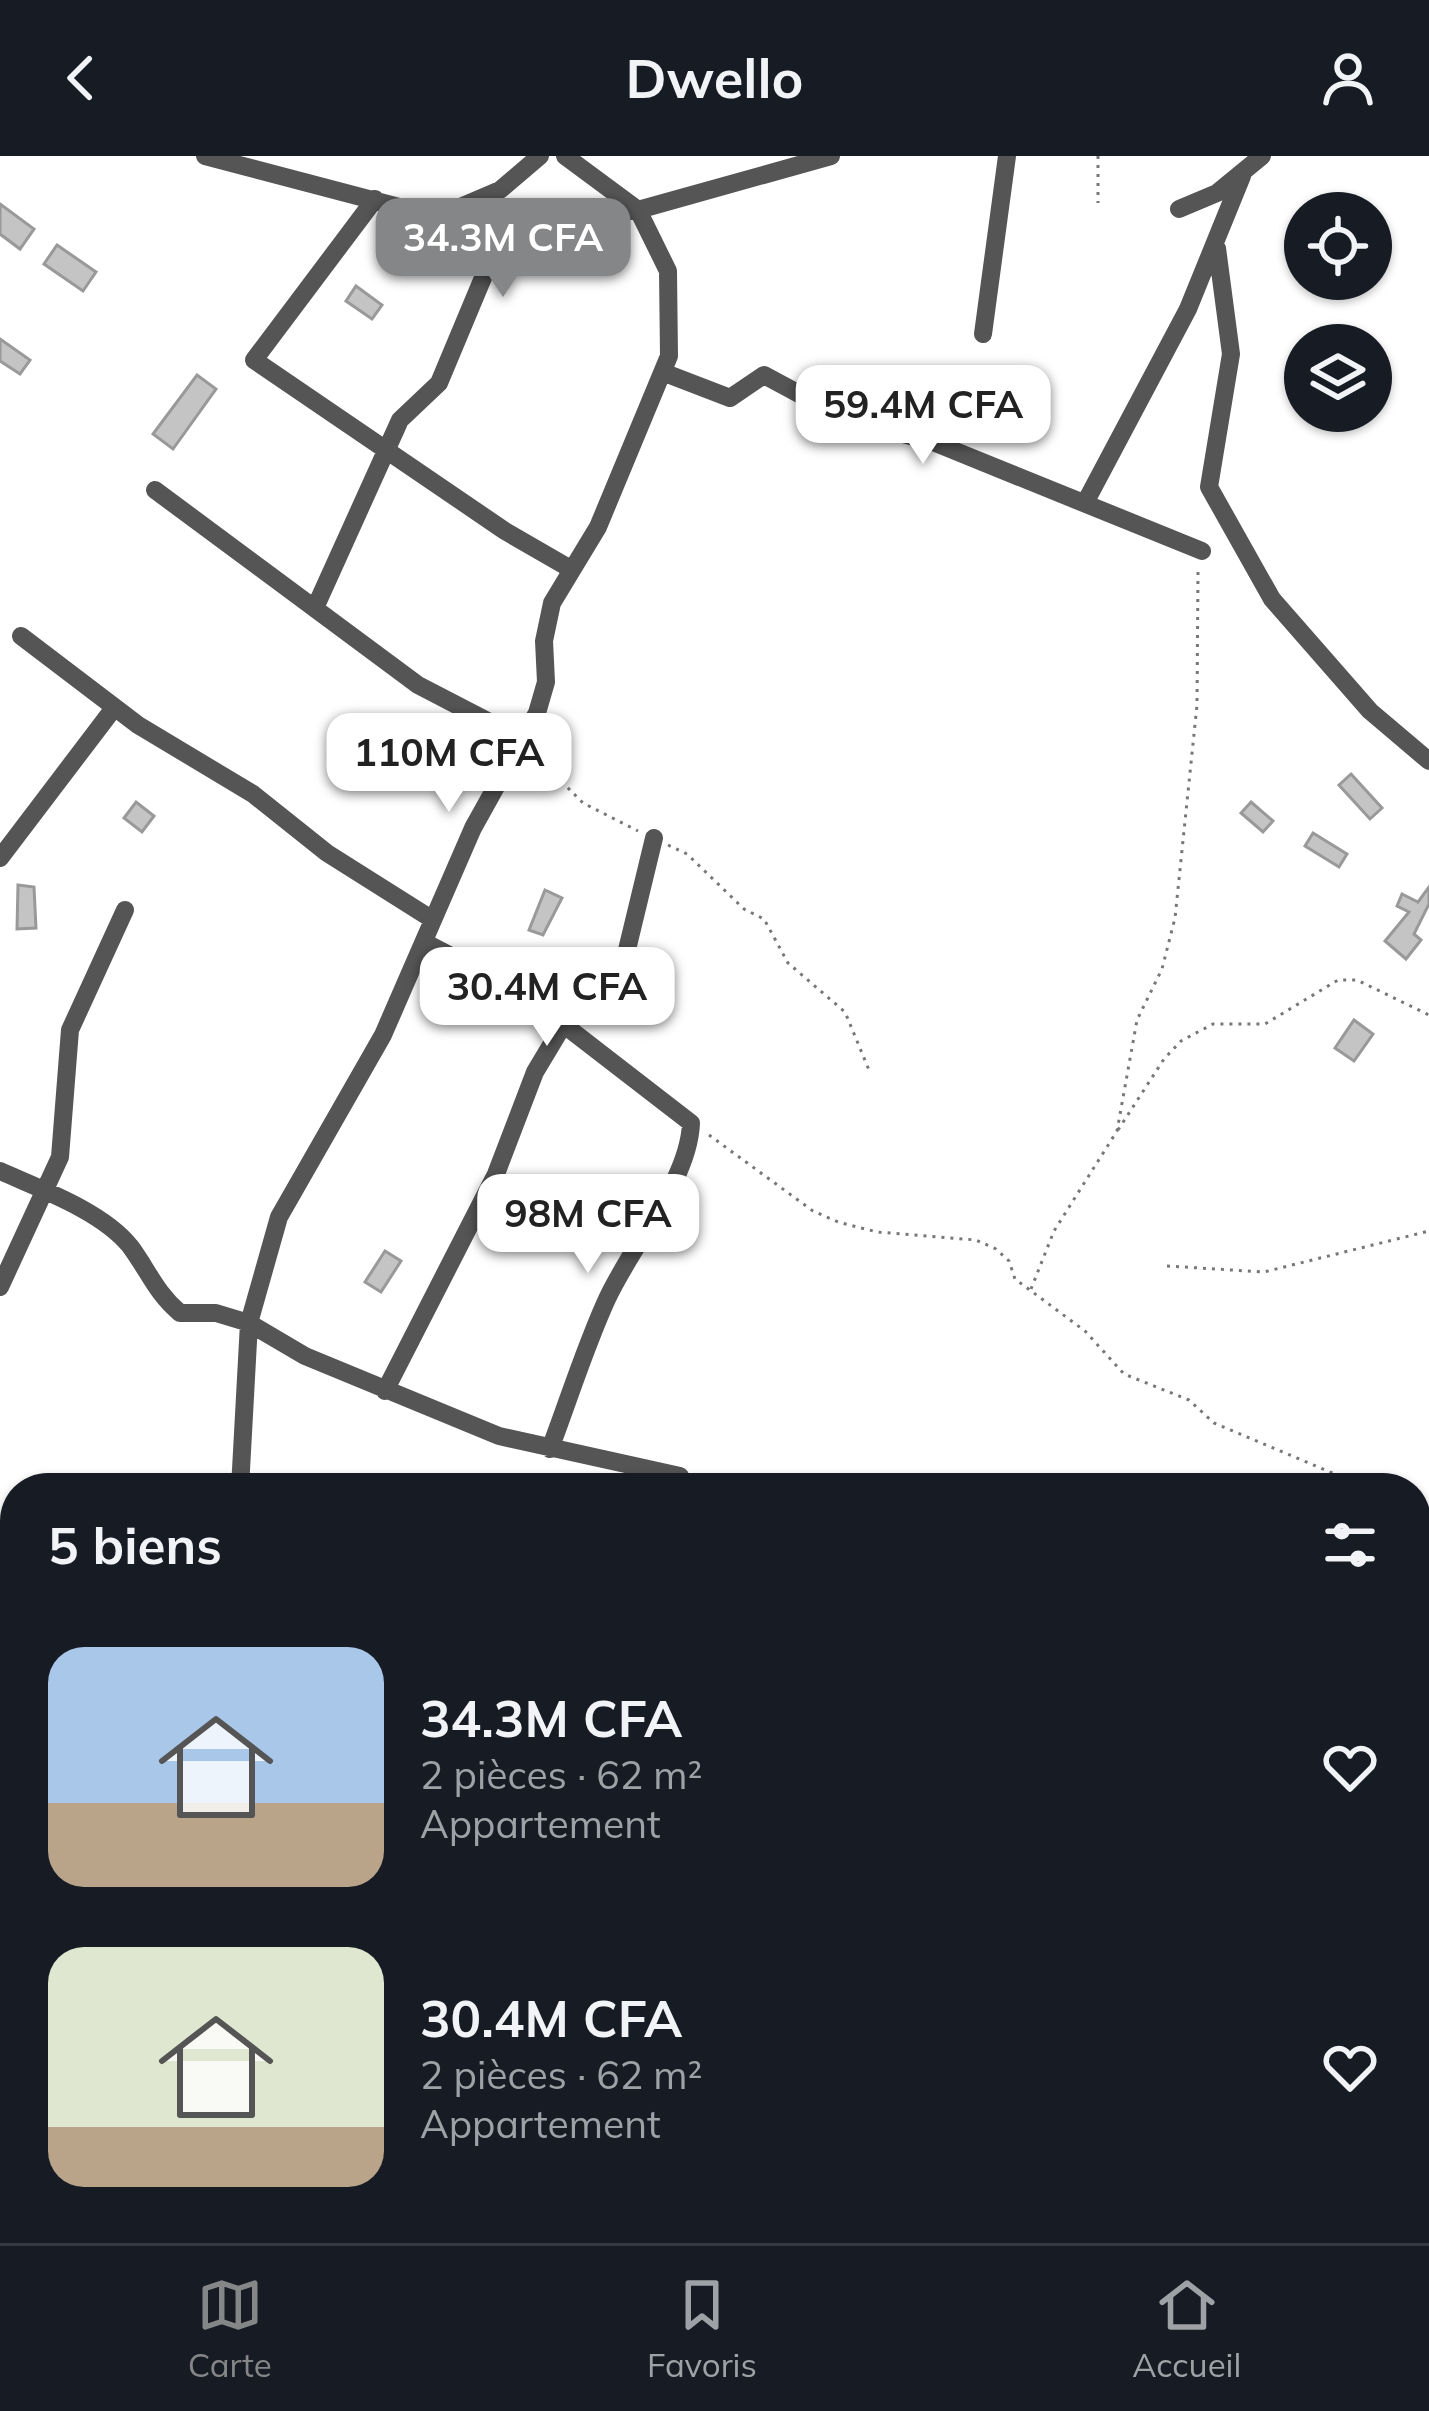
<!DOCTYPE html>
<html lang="fr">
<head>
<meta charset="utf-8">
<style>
	:root { --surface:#171b24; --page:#242831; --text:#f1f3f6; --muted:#9ea1a6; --line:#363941; --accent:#858687 }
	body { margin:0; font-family:Mulish,sans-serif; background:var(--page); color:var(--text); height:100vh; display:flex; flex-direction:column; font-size:45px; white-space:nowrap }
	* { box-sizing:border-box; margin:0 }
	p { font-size:39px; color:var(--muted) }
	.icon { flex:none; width:66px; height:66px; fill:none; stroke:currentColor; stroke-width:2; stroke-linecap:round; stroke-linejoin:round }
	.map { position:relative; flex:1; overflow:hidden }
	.panel { position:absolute; left:0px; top:1317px; width:1431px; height:771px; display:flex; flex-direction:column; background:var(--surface); border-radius:48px 48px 0 0; box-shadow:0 3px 9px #0004 }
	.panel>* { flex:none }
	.controls { position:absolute; left:1284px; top:36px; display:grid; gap:24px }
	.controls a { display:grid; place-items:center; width:108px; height:108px; border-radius:50%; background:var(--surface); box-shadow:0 3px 9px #0004; font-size:60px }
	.price { position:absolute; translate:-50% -102px; padding:0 27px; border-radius:24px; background:#fff; color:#222; font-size:39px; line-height:78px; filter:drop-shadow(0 3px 6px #0008) }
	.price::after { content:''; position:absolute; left:50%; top:72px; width:36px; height:27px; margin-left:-18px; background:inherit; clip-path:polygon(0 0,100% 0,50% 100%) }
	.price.current { background:var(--accent); color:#fff }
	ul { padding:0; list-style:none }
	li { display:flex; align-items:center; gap:36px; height:300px; padding:0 48px }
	li span { display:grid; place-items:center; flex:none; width:336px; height:240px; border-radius:36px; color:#555 }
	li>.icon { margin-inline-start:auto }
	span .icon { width:144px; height:144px; fill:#fffc; stroke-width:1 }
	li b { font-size:51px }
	h2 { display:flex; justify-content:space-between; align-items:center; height:144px; padding:0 48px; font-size:51px }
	header { display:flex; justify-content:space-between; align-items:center; height:156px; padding:0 48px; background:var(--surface); font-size:54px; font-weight:700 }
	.tab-bar { display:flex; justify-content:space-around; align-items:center; height:168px; border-top:3px solid var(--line); background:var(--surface); font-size:33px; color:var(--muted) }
	.tab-bar a { display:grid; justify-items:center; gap:6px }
	.tab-bar .current { color:var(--accent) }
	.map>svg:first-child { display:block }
</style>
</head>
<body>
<header><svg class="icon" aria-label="back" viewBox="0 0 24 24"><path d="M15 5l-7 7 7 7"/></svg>Dwello<svg class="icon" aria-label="person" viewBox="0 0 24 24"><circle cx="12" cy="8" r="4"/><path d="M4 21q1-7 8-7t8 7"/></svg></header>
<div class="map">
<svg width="1429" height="2087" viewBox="0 0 1429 2087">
	<rect width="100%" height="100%" fill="#fff"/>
	<path fill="#c4c4c4" stroke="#999" stroke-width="3" d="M 0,48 L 34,73 L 20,93 L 0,78 Z
		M 57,89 L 96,116 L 83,135 L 44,108 Z
		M 356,130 L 382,149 L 372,163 L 346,145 Z
		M 0,183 L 30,204 L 20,218 L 0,205 Z
		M 197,219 L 216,233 L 173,293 L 153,278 Z
		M 1351,618 L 1382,652 L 1370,663 L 1339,629 Z
		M 136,646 L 154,660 L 142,676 L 124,662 Z
		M 1251,646 L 1273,665 L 1263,676 L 1241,657 Z
		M 1313,677 L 1347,698 L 1339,711 L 1305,690 Z
		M 18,729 L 34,731 L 36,772 L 17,773 Z
		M 1429,731 L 1429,748 L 1414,778 L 1421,784 L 1406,803 L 1385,785 L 1409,756 L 1397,750 L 1402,738 L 1418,746 Z
		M 545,734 L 562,742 L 543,779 L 529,774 Z
		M 1354,864 L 1373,878 L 1354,905 L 1335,892 Z
		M 385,1095 L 401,1105 L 381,1136 L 365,1126 Z"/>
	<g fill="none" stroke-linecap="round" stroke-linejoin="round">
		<path stroke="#777" stroke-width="3" stroke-dasharray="3 6" stroke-linecap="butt" d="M 1098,0 L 1098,47
			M 536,600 L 583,647 L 638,675
			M 668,689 L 687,698 L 744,753 L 764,763 L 788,807 L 845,856 L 869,914
			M 1118,974 L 1164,903 L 1181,885 L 1213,868 L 1265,868 L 1338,824 L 1357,824 L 1429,859
			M 709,979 L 813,1055 L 838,1066 L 877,1076 L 976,1084 L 996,1093 L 1009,1105 L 1015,1123 L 1085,1175 L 1124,1218 L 1189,1244 L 1214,1267 L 1368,1332
			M 1167,1110 L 1264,1116 L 1429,1075
			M 1031,1133 L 1054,1075 L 1117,975 L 1137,864 L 1162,813 L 1175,762 L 1197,549 L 1198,415
			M 1416,1366 L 1420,1358 L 1429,1362
			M 0,1449 L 15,1458
			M 1416,1594 L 1429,1600
			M 1416,1674 L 1429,1662"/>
		<path stroke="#555" stroke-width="18" d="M 205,0 L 437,61 L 500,34 L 540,0
			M 375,43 L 254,204 L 505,375 L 569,412
			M 1179,53 L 1217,37 L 1262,0
			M 1217,92 L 1231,198 L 1209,331 L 1272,443 L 1370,555 L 1429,605
			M 983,178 L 1007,0
			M 665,217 L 730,242 L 764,219 L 844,262 L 933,286 L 1202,395
			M 155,334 L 418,529 L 524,584
			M 1085,347 L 1188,153 L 1242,20
			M 315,452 L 400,264 L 439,227 L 485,117 L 520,90 L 606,57 L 638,54 L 831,0
			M 21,480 L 138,569 L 253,638 L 327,697 L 430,762
			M 0,702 L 114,552
			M 424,786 L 524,838 L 691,967 C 689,1024 633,1087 607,1143 C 585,1191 569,1243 550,1293
			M 0,1015 C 40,1033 102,1055 130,1090 C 148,1114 156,1137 180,1157 L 216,1157 L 249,1167 L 305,1200 L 499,1280 L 680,1320
			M 0,1131 L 60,1001 L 70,874 L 125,754
			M 385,1235 L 496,1018 L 535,916 L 562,871 L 618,831 L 654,682
			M 240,1332 L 249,1167 L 279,1061 L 383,879 L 473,672 L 537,557 L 546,526 L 544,485 L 552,447 L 598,371 L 669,200 L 668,115 L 638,54 L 565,0
			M 0,1639 L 15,1639
			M 1416,1817 L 1419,1813
			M 0,1953 L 15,1965
			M 1416,2051 L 1429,2025
			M 705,2073 L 726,2087
			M 1104,2073 L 1133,2087
			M 138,2087 L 141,2073
			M 941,2087 L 947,2073
			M 1247,2087 L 1257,2073
			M 1398,2087 L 1405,2073"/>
	</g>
</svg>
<div class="controls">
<a><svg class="icon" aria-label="locate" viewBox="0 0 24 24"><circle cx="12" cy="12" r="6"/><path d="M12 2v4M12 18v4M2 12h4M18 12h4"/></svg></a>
<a><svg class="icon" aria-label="layers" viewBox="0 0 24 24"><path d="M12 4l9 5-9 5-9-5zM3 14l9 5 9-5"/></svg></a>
</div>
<b class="price current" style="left:503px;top:144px">34.3M CFA</b>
<b class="price" style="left:923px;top:311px">59.4M CFA</b>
<b class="price" style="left:449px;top:659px">110M CFA</b>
<b class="price" style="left:547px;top:893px">30.4M CFA</b>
<b class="price" style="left:588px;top:1120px">98M CFA</b>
<section class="panel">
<h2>5 biens<svg class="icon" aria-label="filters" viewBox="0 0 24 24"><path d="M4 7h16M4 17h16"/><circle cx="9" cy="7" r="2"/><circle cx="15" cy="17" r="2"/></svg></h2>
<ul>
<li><span style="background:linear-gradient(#a9c7e8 65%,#b9a48a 0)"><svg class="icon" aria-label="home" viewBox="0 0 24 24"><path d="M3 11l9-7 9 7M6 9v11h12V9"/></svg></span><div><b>34.3M CFA</b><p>2 pièces · 62 m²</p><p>Appartement</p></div><svg class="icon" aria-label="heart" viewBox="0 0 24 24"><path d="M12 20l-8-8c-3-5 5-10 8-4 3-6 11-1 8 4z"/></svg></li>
<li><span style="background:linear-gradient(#dfe7d0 75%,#b9a48a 0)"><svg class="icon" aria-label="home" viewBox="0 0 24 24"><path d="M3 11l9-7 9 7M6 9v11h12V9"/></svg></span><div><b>30.4M CFA</b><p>2 pièces · 62 m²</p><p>Appartement</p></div><svg class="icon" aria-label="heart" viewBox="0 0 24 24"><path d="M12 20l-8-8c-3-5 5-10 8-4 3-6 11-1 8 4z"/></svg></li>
</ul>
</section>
</div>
<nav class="tab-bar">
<a class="current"><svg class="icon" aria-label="map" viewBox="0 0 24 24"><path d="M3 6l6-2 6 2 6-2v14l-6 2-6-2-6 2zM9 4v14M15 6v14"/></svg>Carte</a>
<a><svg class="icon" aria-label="saved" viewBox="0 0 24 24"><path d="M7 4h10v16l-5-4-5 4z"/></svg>Favoris</a>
<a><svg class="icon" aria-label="home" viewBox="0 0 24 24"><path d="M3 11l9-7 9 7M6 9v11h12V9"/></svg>Accueil</a>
</nav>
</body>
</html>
